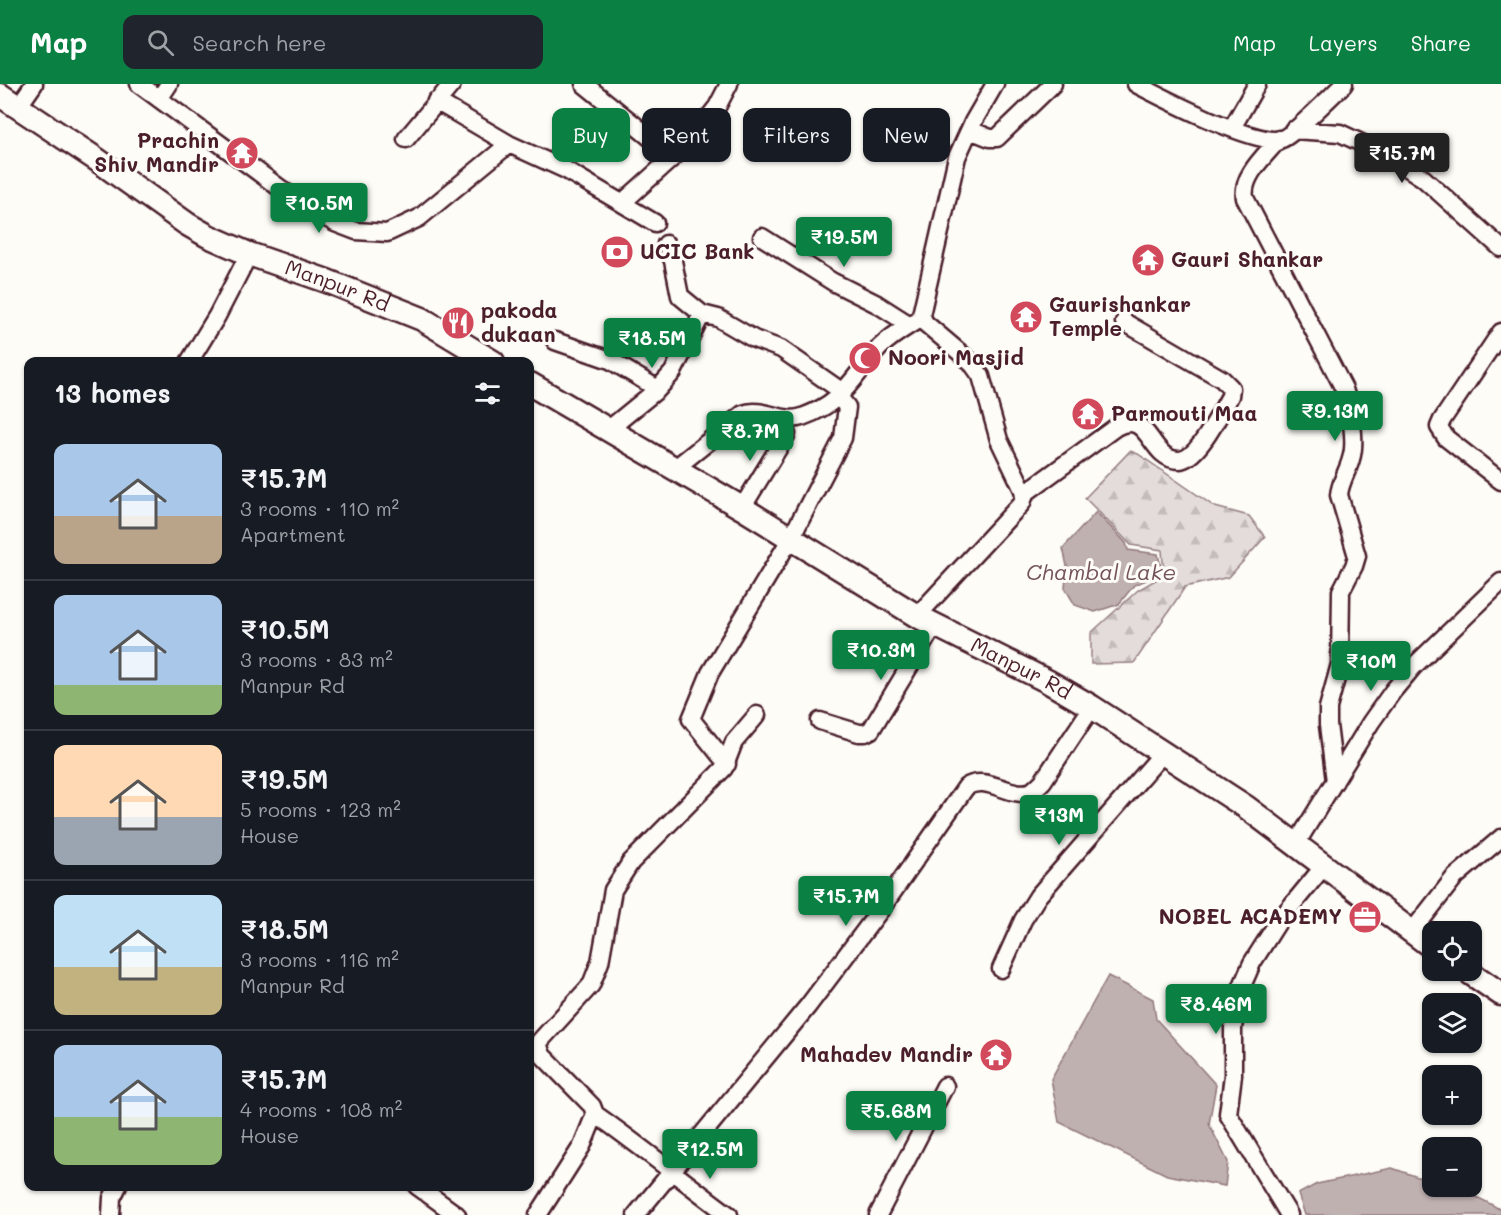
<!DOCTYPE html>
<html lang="en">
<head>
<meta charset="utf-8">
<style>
	:root { --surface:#171b24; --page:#20242c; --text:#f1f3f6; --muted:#9ea1a6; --line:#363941; --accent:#0b8043 }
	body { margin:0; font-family:Mali,sans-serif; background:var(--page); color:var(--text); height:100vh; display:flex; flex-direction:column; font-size:22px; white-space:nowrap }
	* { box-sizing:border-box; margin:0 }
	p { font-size:20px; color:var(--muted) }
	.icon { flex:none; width:33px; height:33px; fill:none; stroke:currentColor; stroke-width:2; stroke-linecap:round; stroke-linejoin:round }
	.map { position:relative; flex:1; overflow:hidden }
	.details { position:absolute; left:24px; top:273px; width:510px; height:834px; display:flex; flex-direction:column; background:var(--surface); border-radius:12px; box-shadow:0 2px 4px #0004 }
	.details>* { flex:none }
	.banner { position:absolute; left:552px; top:24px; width:570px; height:54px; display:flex; gap:12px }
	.fabs { position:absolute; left:1422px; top:837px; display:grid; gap:12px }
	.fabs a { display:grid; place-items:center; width:60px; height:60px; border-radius:12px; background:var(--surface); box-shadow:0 2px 4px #0004; font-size:30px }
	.price { position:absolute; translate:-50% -51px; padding:0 14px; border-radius:6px; background:var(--accent); color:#fff; font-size:20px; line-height:39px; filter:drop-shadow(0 2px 3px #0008) }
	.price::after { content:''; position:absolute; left:50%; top:36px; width:18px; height:14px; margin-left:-9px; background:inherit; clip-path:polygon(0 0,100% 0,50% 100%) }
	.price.selected { background:#222; color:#fff }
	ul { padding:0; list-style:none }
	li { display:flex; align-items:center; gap:18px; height:150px; padding:0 30px }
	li+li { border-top:2px solid var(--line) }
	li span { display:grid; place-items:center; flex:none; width:168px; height:120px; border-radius:12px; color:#555 }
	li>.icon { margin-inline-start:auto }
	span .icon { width:72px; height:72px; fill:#fffc; stroke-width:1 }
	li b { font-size:26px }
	h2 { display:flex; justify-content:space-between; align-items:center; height:72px; padding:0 30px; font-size:26px }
	.chip { padding:0 21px; border-radius:12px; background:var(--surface); box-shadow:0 2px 4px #0004; font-size:21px; line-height:54px }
	.chip.selected { background:var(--accent); color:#fff }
	header { display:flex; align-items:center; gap:36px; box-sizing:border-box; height:84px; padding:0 30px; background:var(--accent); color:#fff }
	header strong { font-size:28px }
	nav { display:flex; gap:33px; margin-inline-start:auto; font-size:21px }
	.search { width:420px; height:54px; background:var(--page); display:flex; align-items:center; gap:15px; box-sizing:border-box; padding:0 21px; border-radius:12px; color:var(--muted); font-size:22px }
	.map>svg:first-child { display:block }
</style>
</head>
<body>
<header>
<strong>Map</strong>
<div class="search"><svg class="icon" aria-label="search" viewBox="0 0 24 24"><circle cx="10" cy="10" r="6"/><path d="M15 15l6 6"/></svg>Search here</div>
<nav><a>Map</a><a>Layers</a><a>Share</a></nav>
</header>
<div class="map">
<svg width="1501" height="1131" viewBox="0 0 1501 1131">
	<defs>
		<pattern id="forest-firs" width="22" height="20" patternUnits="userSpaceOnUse" patternTransform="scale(1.5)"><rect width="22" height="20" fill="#e3dcda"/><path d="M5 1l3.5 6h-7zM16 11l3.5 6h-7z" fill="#c4bcbb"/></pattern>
	</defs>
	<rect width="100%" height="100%" fill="#fdfcf7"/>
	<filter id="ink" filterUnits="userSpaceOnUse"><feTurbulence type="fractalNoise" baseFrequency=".0167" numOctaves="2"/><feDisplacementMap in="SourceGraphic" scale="12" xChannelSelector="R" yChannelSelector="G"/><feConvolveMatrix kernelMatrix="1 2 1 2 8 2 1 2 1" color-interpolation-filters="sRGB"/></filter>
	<g filter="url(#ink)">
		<path fill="url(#forest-firs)" stroke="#967e82" stroke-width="1.5" d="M 1130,367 L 1138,370 L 1215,423 L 1249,432 L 1265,453 L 1229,493 L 1185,503 L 1134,579 L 1091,580 L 1091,549 L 1138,506 L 1164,491 L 1162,466 L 1131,461 L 1085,414 Z"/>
		<path fill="#c0b1b1" stroke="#91777b" stroke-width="1.5" d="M 1096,428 L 1126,459 L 1128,466 L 1158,470 L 1162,487 L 1156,492 L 1134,501 L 1119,520 L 1095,528 L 1075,521 L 1065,504 L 1067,482 L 1063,464 Z
			M 1108,892 L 1153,915 L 1156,935 L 1216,1001 L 1209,1040 L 1228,1078 L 1225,1102 L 1167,1091 L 1059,1038 L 1051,995 Z
			M 1392,1084 L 1432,1098 L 1432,1102 C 1457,1102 1481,1114 1501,1126 L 1501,1131 L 1305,1131 L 1298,1110 L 1317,1100 Z"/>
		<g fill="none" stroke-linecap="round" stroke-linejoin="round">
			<defs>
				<path id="minor" d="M 139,0 L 296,116 L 335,139 L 356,147 L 387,149 L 419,134 L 509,60
					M 584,0 L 673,72
					M 1136,0 C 1161,13 1257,63 1282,55 C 1293,51 1332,11 1344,0
					M 159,15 L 169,0
					M 436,17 L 509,60 L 566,86 L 655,139
					M 18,23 L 34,0
					M 1232,44 L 1257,0
					M 970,46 L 990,54 L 997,54 L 1053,0
					M 1293,46 L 1340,49 L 1389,72 L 1423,94 L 1501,164
					M 406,55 L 452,0
					M 1279,55 C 1266,71 1241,92 1245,114 L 1344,305 C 1350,323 1357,357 1351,375 C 1348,387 1340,398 1339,411 L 1357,472 L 1354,482 L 1341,507 L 1340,580 L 1328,624 L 1328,641 L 1335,697
					M 622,119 L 688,60 L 717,23 L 729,0
					M 762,153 L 833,198 L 877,220 L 910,241
					M 666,160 L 673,177 L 680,212 L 702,230 L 718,234 L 754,255 L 781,265 L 837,304 L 839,313 L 847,323 L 843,354 L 791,454 L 710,589 L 691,635 L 727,680
					M 1501,248 L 1442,336 L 1439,343 L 1446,354 L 1501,397
					M 555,257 L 610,276 L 658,305
					M 189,278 L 217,232 L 249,170
					M 609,345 L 658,305 L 673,288 L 702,230
					M 674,385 L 743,330 C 762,322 783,340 802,333 C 845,318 852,293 880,263 C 892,251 907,243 921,234
					M 1024,410 L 1116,343 C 1150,324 1149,376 1179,376 C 1198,376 1221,327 1230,312 L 1231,304 L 1222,295 L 1124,238
					M 742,424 L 787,350
					M 917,532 L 1022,419 L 1024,413 L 1023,406 L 999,356 L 981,292 L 971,278 L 925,239 L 921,231 L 957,73 L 973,38 L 995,0
					M 820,637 L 859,649 L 865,649 L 871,646 L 935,540
					M 1296,760 L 1371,638 L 1393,607 L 1413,583 L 1501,498
					M 1411,849 L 1454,794 L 1501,754
					M 1001,885 L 1023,836 L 1038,812 L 1163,669
					M 595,1030 C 641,1062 684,1098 729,1131
					M 417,1102 L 457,1131
					M 111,1131 L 112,1114 L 118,1102
					M 538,1131 L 582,1062 L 595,1030 L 592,1022 L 542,971 L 539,962 L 540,957 L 591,901 L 600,878 L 613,806 L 631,778 L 724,684 L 734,658 L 757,631
					M 636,1131 L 808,922 L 881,825 L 966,703 C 987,689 1011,716 1032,707 C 1036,704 1040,700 1043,697 L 1092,623
					M 878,1131 L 945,1002
					M 1289,1131 L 1228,1030 L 1233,991 L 1233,944 L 1239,909 L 1252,879 L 1278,838 L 1324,782"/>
				<g id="secondary">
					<path id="s1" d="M 0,11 L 96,75 L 187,140 L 208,152 L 249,170 L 327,197 L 422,235 L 493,278"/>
					<path id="s2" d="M 530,300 L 742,424 L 917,532 L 1047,597 L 1092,623 L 1246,723 L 1432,863"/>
					<path d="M 1466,886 L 1501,910"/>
				</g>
			</defs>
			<use href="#minor" stroke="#4a1f2b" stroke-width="21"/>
			<use href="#secondary" stroke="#4a1f2b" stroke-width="27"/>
			<use href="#minor" stroke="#fdfcf7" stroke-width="16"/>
			<use href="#secondary" stroke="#fdfcf7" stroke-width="22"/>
		</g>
	</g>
	<defs>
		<symbol id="temple-disc" viewBox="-11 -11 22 22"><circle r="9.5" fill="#d1495b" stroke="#fdfcf7"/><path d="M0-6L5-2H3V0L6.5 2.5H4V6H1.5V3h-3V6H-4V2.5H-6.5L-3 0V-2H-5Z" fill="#fff"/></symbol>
		<symbol id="bank-disc" viewBox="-11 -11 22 22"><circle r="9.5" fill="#d1495b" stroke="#fdfcf7"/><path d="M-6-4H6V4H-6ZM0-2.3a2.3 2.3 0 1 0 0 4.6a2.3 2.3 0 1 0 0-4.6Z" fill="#fff"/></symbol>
		<symbol id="restaurant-disc" viewBox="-11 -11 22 22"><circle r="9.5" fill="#d1495b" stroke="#fdfcf7"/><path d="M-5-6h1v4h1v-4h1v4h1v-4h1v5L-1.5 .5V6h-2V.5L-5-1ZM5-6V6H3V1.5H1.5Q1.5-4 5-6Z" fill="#fff"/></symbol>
		<symbol id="mosque-disc" viewBox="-11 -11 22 22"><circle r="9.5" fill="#d1495b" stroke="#fdfcf7"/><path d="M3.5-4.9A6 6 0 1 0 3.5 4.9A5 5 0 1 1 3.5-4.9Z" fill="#fff"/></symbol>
		<symbol id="office-disc" viewBox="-11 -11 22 22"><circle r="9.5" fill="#d1495b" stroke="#fdfcf7"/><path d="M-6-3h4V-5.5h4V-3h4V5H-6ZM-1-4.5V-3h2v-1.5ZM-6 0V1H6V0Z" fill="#fff"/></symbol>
	</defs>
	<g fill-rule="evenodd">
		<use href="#temple-disc" x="223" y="50" width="38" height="38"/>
		<use href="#bank-disc" x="598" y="149" width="38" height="38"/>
		<use href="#temple-disc" x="1129" y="157" width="38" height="38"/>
		<use href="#temple-disc" x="1007" y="214" width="38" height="38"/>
		<use href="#restaurant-disc" x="439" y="220" width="38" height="38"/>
		<use href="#mosque-disc" x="846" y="255" width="38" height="38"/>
		<use href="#temple-disc" x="1069" y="311" width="38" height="38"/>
		<use href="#office-disc" x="1346" y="814" width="38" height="38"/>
		<use href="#temple-disc" x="977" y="952" width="38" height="38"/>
	</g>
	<g text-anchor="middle" stroke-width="6" stroke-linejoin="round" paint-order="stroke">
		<g font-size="21" font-weight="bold" fill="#4a1f2b" stroke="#fdfcf7" text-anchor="start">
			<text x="219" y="64" text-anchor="end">Prachin<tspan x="219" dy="24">Shiv Mandir</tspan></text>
			<text x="640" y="175">UCIC Bank</text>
			<text x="1171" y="183">Gauri Shankar</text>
			<text x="1049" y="228">Gaurishankar<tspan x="1049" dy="24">Temple</tspan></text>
			<text x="481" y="234">pakoda<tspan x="481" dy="24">dukaan</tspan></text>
			<text x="888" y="281">Noori Masjid</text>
			<text x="1111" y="337">Parmouti Maa</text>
			<text x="1342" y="840" text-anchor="end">NOBEL ACADEMY</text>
			<text x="973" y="978" text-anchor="end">Mahadev Mandir</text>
		</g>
		<g font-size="21" fill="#4a1f2b" stroke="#fdfcf7">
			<text dy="7" stroke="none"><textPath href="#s1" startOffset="390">Manpur Rd</textPath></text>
			<text dy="7" stroke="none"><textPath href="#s2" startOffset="568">Manpur Rd</textPath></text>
		</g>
		<g font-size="22" font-style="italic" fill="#73525a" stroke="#fdfcf7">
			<text x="1101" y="496">Chambal Lake</text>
		</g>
	</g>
</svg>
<div class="fabs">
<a><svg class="icon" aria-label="locate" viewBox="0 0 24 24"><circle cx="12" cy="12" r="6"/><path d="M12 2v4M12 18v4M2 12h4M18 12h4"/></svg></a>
<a><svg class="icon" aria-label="layers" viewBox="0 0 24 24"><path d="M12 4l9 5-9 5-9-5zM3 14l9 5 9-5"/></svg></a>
<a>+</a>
<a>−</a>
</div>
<b class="price selected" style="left:1402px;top:100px">₹15.7M</b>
<b class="price" style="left:319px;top:150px">₹10.5M</b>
<b class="price" style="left:844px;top:184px">₹19.5M</b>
<b class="price" style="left:652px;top:285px">₹18.5M</b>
<b class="price" style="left:1335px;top:358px">₹9.13M</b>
<b class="price" style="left:750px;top:378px">₹8.7M</b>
<b class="price" style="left:881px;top:597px">₹10.3M</b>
<b class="price" style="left:1371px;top:608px">₹10M</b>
<b class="price" style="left:1059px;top:762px">₹13M</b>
<b class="price" style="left:846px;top:843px">₹15.7M</b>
<b class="price" style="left:1216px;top:951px">₹8.46M</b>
<b class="price" style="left:896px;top:1058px">₹5.68M</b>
<b class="price" style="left:710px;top:1096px">₹12.5M</b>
<div class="banner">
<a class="chip selected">Buy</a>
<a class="chip">Rent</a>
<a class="chip">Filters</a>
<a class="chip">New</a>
</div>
<section class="details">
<h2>13 homes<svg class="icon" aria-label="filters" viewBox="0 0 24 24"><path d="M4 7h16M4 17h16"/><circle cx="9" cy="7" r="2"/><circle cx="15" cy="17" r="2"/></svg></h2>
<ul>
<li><span style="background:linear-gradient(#a9c7e8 60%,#b9a48a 0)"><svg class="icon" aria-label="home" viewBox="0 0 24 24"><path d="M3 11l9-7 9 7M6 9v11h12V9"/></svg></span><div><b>₹15.7M</b><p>3 rooms · 110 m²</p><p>Apartment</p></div></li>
<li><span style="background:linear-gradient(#a9c7e8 75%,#8fb573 0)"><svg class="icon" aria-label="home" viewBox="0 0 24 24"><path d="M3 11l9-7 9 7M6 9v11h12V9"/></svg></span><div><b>₹10.5M</b><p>3 rooms · 83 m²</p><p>Manpur Rd</p></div></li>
<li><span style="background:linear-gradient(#ffd9b3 60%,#9aa5b1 0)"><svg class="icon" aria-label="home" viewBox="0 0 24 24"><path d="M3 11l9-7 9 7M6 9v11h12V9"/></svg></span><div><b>₹19.5M</b><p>5 rooms · 123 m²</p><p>House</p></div></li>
<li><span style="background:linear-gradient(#bfe0f5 60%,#c2b280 0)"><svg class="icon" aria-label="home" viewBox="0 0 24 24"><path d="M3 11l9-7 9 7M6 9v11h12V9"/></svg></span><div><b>₹18.5M</b><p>3 rooms · 116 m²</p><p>Manpur Rd</p></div></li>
<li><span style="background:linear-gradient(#a9c7e8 60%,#8fb573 0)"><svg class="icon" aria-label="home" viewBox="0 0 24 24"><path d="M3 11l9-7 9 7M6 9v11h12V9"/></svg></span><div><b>₹15.7M</b><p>4 rooms · 108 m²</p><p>House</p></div></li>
</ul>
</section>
</div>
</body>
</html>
